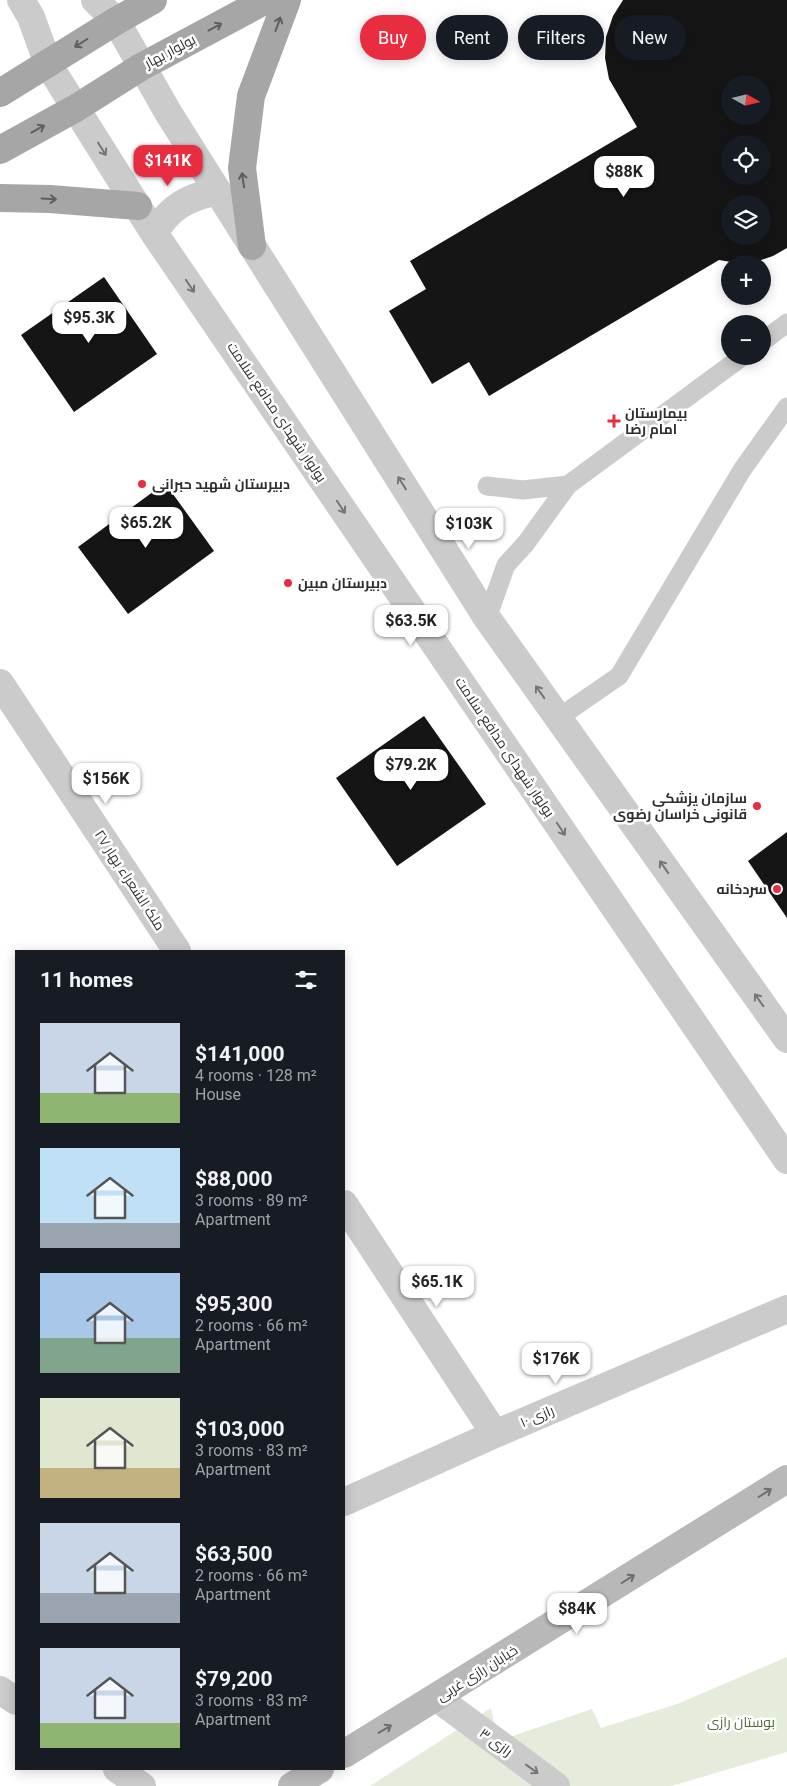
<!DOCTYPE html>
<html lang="en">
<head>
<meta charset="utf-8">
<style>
	:root { --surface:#171b24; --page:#20242c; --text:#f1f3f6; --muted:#9ea1a6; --accent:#e82d41 }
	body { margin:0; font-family:Roboto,Cairo,sans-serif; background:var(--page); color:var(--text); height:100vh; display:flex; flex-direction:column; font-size:19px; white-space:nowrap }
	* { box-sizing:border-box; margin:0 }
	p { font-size:16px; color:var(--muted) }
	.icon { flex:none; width:28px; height:28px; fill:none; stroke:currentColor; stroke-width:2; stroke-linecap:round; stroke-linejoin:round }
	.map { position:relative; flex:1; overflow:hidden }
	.drawer { position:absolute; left:15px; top:950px; width:330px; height:820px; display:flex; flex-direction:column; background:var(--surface); border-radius:0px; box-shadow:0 2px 12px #0003 }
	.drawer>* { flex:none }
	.guide { position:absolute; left:360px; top:15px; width:351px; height:45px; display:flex; gap:10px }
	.needle { width:32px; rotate:98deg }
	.controls { position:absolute; left:721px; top:75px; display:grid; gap:10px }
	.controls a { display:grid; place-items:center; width:50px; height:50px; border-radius:50%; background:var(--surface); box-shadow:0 2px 12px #0003; font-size:25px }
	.price { position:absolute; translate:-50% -42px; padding:0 11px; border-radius:10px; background:#fff; color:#222; font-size:16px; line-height:32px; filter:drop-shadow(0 1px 2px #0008) }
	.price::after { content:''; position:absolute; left:50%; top:30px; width:15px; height:11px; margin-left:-8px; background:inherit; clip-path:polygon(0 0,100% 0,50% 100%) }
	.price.active { background:var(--accent); color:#fff }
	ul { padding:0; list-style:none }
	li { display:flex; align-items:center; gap:15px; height:125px; padding:0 25px }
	li span { display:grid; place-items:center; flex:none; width:140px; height:100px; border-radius:0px; color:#555 }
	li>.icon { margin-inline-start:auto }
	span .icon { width:60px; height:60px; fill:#fffc; stroke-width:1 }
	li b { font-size:21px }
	h2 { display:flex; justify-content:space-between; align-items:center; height:60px; padding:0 25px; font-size:21px }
	.chip { padding:0 18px; border-radius:22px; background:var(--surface); box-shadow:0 2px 12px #0003; font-size:18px; line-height:45px }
	.chip.active { background:var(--accent); color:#fff }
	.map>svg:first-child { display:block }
</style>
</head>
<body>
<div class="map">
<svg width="787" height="1786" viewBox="0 0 787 1786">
	<rect width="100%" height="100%" fill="#fff"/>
	<path fill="#e5ecdb" d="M 787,1657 L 787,1752 L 671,1786 L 370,1786 L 491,1708 L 498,1741 L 592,1709 L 601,1728 L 677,1704 Z"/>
	<path fill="#151515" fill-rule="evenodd" d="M 623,0 L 787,0 L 787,248 L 773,256 L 755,262 L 737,263 L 719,260 L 489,396 L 469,362 L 432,384 L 389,311 L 426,289 L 410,261 L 637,127 L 609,79 L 605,58 L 606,37 L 613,16 ZM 730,84 L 762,84 L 762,116 L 730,116 ZM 730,144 L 762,144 L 762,176 L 730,176 ZM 730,204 L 762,204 L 762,236 L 730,236 Z
		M 104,277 L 157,354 L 74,412 L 21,335 Z
		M 165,483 L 214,551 L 128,614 L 78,547 Z
		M 424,716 L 486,804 L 397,866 L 336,778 Z
		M 787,832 L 787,918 L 748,861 Z"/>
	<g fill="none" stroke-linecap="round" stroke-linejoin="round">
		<path stroke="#cbcbcb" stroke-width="19" d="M 762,342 L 787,323
			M 487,486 L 523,490 L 568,485
			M 487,618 L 506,565 L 526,543 L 568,485 L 743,356
			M 558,718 L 619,676 L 742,470 L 787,407"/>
		<path stroke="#cbcbcb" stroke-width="28" d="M 0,683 L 177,951
			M 344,1204 L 495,1434
			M 344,1502 L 495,1434 L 787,1309
			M 0,1690 L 16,1701
			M 437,1698 L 556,1786
			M 117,1769 L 142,1786"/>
		<path stroke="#cbcbcb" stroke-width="28" d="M 21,0 L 31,17 L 48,64 L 154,233 L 787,1160
			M 95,0 L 116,21 L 169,114 L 487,618 L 787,1039
			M 154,233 C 171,206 187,198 217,191"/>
		<path stroke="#b8b8b8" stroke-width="28" d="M 344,1754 L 787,1479
			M 292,1786 L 320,1769"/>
		<path stroke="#a6a6a6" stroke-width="28" d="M 0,93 L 116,21 L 153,0
			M 0,150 L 76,108 L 141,67 L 266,0
			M 0,198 L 50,199 L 138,206
			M 252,246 L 242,168 L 251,96 L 287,0"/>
	</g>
	<defs><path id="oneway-shaft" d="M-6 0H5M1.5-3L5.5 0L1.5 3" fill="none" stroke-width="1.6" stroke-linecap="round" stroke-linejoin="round" transform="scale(1.25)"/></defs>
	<g stroke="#5e5e5e">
		<use href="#oneway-shaft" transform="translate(278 24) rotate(-70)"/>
		<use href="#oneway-shaft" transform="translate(215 27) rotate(-28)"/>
		<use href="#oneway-shaft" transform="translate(81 43) rotate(148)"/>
		<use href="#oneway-shaft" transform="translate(38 129) rotate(-29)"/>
		<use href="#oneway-shaft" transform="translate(243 180) rotate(-98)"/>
		<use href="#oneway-shaft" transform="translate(49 199) rotate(3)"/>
	</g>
	<g stroke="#757575">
		<use href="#oneway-shaft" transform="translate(102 149) rotate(58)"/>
		<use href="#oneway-shaft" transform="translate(190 286) rotate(56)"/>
		<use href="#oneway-shaft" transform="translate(402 483) rotate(-122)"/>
		<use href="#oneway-shaft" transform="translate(341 507) rotate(56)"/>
		<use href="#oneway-shaft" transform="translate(540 692) rotate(-125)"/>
		<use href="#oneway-shaft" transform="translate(561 829) rotate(56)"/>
		<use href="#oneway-shaft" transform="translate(664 867) rotate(-125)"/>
		<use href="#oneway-shaft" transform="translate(759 1000) rotate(-125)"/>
		<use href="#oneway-shaft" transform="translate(532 1769) rotate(36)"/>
	</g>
	<g stroke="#6c6c6c">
		<use href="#oneway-shaft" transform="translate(765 1493) rotate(-32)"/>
		<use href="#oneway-shaft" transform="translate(628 1579) rotate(-32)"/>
		<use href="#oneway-shaft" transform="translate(385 1729) rotate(-31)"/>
	</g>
	<g fill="#e82d41" stroke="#fff" stroke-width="2">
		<path d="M611.5 413.5h5v5h5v5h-5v5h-5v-5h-5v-5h5z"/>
		<circle cx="142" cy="484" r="5"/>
		<circle cx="288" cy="583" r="5"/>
		<circle cx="757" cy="806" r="5"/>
		<circle cx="777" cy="889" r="5"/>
	</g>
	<g text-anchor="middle" stroke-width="5" stroke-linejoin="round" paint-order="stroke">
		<g font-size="14" fill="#2e2e2e" stroke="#fff">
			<text transform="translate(170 51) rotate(-28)" y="5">بولوار بهار</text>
			<text transform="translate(277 412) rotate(56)" y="5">بولوار شهدای مدافع سلامت</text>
			<text transform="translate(505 747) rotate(56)" y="5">بولوار شهدای مدافع سلامت</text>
			<text transform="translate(130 880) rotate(57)" y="5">ملک الشعراء بهار ۲۷</text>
			<text transform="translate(537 1416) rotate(-23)" y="5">رازی ۱۰</text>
			<text transform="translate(477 1673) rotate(-32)" y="5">خیابان رازی غربی</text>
			<text transform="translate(496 1742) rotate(36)" y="5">رازی ۳</text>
		</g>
		<g font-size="14" font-weight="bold" fill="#2e2e2e" stroke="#fff" text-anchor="start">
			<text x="625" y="418">بیمارستان<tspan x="625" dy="16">امام رضا</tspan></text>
			<text x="152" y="489">دبیرستان شهید حبرانی</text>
			<text x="298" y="588">دبیرستان مبین</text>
			<text x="747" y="803" text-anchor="end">سازمان پزشکی<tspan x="747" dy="16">قانونی خراسان رضوی</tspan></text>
			<text x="767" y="894" text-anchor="end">سردخانه</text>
		</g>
		<g font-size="14" fill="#536a3b" stroke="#fff">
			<text x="741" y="1727">بوستان رازی</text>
		</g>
	</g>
</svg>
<div class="controls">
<a><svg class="needle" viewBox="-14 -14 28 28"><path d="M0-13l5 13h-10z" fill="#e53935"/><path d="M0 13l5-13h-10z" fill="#9ea1a6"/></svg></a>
<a><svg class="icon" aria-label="locate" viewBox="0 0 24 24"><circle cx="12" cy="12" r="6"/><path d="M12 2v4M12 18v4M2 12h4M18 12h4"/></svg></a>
<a><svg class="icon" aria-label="layers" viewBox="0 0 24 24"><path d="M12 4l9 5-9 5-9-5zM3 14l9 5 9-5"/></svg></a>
<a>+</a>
<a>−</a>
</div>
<b class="price active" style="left:168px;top:187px">$141K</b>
<b class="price" style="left:624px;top:198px">$88K</b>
<b class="price" style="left:89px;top:344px">$95.3K</b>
<b class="price" style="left:146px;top:549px">$65.2K</b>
<b class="price" style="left:469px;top:550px">$103K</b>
<b class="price" style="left:411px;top:647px">$63.5K</b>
<b class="price" style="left:411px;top:791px">$79.2K</b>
<b class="price" style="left:106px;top:805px">$156K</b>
<b class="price" style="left:437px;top:1308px">$65.1K</b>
<b class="price" style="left:556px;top:1385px">$176K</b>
<b class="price" style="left:577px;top:1635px">$84K</b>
<div class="guide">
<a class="chip active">Buy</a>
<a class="chip">Rent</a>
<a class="chip">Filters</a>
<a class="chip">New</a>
</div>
<section class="drawer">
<h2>11 homes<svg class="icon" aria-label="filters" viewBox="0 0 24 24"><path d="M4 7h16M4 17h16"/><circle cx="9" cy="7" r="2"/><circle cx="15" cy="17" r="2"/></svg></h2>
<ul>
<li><span style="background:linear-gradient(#c9d6e8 70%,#8fb573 0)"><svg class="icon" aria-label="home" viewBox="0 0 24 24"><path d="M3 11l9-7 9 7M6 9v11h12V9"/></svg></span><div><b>$141,000</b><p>4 rooms · 128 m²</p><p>House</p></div></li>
<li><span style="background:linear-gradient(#bfe0f5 75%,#9aa5b1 0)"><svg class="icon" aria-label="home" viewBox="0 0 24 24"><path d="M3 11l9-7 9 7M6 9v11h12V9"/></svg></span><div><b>$88,000</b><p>3 rooms · 89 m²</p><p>Apartment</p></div></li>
<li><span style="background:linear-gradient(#a9c7e8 65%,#7fa58c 0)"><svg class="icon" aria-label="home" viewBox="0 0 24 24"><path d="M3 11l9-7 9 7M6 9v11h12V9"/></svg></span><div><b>$95,300</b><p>2 rooms · 66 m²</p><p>Apartment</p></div></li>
<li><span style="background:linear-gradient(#dfe7d0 70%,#c2b280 0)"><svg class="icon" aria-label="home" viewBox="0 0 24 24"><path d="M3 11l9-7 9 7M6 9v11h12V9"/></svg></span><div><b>$103,000</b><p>3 rooms · 83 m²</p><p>Apartment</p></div></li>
<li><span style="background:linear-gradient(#c9d6e8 70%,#9aa5b1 0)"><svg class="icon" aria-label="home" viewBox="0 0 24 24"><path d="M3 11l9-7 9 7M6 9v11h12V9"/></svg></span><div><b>$63,500</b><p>2 rooms · 66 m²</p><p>Apartment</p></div></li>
<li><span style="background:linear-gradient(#c9d6e8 75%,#8fb573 0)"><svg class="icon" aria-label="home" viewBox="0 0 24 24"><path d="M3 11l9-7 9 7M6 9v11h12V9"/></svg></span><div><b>$79,200</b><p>3 rooms · 83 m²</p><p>Apartment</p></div></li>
</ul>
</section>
</div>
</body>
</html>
